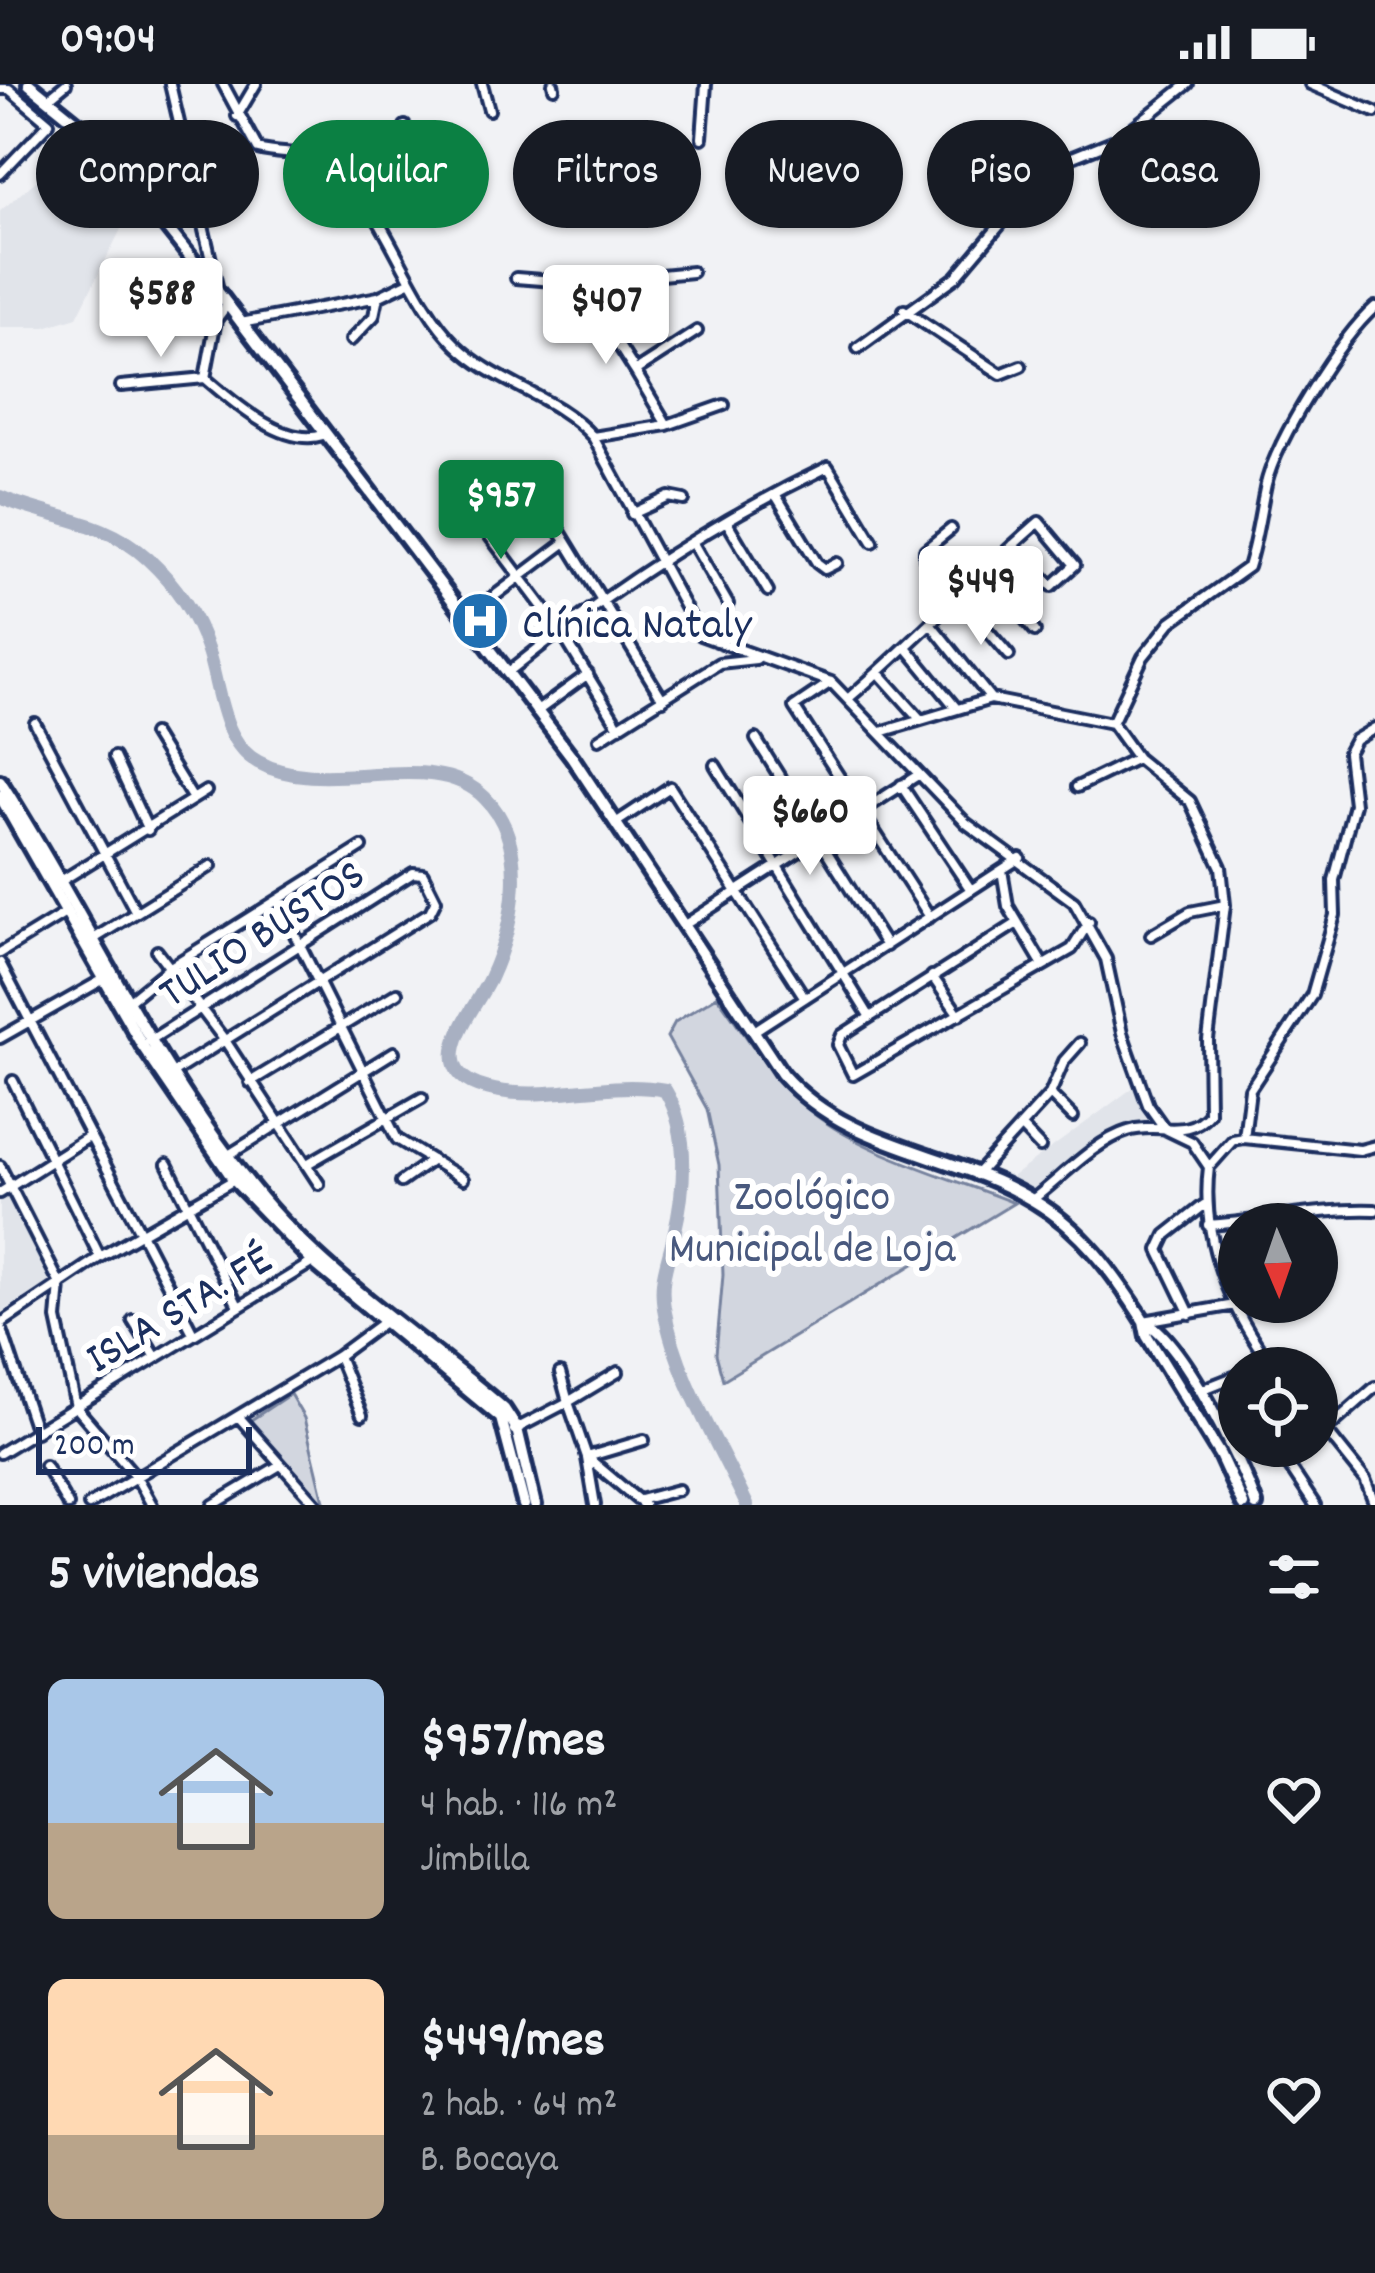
<!DOCTYPE html>
<html lang="es">
<head>
<meta charset="utf-8">
<style>
	:root { --surface:#171b24; --page:#20242c; --text:#f1f3f6; --muted:#9ea1a6; --accent:#0b8043 }
	body { margin:0; font-family:Dekko,sans-serif; background:var(--page); color:var(--text); height:100vh; display:flex; flex-direction:column; font-size:45px; white-space:nowrap }
	* { box-sizing:border-box; margin:0 }
	p { font-size:39px; color:var(--muted) }
	.icon { flex:none; width:66px; height:66px; fill:none; stroke:currentColor; stroke-width:2; stroke-linecap:round; stroke-linejoin:round }
	.map { position:relative; height:1421px; overflow:hidden }
	.sheet { display:flex; flex-direction:column; background:var(--surface); flex:1 }
	.sheet>* { flex:none }
	.top-card { position:absolute; left:36px; top:36px; width:1305px; height:108px; display:flex; gap:24px }
	.needle { width:78px; rotate:178deg }
	.fabs { position:absolute; left:1218px; top:1119px; display:grid; gap:24px }
	.fabs a { display:grid; place-items:center; width:120px; height:120px; border-radius:50%; background:var(--surface); box-shadow:0 3px 9px #0004; font-size:60px }
	.scale { position:absolute; left:36px; bottom:30px; width:216px; box-sizing:border-box; padding-left:12px; border:6px solid #1b2f5e; border-top:0; font-size:33px; line-height:42px; white-space:nowrap; color:#1b2f5e; -webkit-text-stroke:9px #fff; paint-order:stroke }
	.price { position:absolute; translate:-50% -102px; padding:0 27px; border-radius:12px; background:#fff; color:#222; font-size:39px; line-height:78px; filter:drop-shadow(0 3px 6px #0008) }
	.price::after { content:''; position:absolute; left:50%; top:72px; width:36px; height:27px; margin-left:-18px; background:inherit; clip-path:polygon(0 0,100% 0,50% 100%) }
	.price.active { background:var(--accent); color:#fff }
	ul { padding:0; list-style:none }
	li { display:flex; align-items:center; gap:36px; height:300px; padding:0 48px }
	li span { display:grid; place-items:center; flex:none; width:336px; height:240px; border-radius:18px; color:#555 }
	li>.icon { margin-inline-start:auto }
	span .icon { width:144px; height:144px; fill:#fffc; stroke-width:1 }
	li b { font-size:51px }
	h2 { display:flex; justify-content:space-between; align-items:center; height:144px; padding:0 48px; font-size:51px }
	.pill { padding:0 42px; border-radius:54px; background:var(--surface); box-shadow:0 3px 9px #0004; font-size:42px; line-height:108px }
	.pill.active { background:var(--accent); color:#fff }
	.status { display:flex; justify-content:space-between; align-items:center; height:84px; padding:0 60px; background:var(--surface); direction:ltr }
	.status svg { height:33px; fill:currentColor }
	.map>svg:first-child { display:block }
</style>
</head>
<body>
<div class="status"><b>09:04</b><svg viewBox="0 0 49 12"><path d="M0 12V9h3v3zM5 12V6h3v6zM10 12V3h3v9zM15 12V0h3v12zM26 1h20v11H26zM47 4h2v5h-2z"/></svg></div>
<div class="map">
<svg width="1375" height="1421" viewBox="0 0 1375 1421">
	<rect width="100%" height="100%" fill="#f1f2f5"/>
	<filter id="ink" filterUnits="userSpaceOnUse"><feTurbulence type="fractalNoise" baseFrequency=".00833" numOctaves="2"/><feDisplacementMap in="SourceGraphic" scale="24" xChannelSelector="R" yChannelSelector="G"/><feConvolveMatrix kernelMatrix="1 2 1 2 8 2 1 2 1" color-interpolation-filters="sRGB"/></filter>
	<g filter="url(#ink)">
		<path fill="#e1e4ea" d="M 83,58 L 134,119 L 77,233 L 45,243 L 0,243 L 0,127 Z
			M 1134,1003 L 1147,1037 L 1125,1039 L 1033,1104 L 1009,1095 Z
			M 8,1113 L 51,1196 L 0,1229 L 0,1117 Z"/>
		<path fill="#d2d6df" stroke="#76829e" stroke-width="3" d="M 717,912 C 741,943 762,980 790,1009 C 846,1067 940,1089 1014,1119 L 723,1296 L 716,1270 L 723,1191 L 719,1081 L 707,1025 L 667,953 L 675,938 Z
			M 290,1310 L 304,1334 L 325,1421 L 248,1338 Z"/>
		<g fill="none" stroke-linecap="round" stroke-linejoin="round">
			<path stroke="#a8b0c2" stroke-width="14" d="M 0,413 C 53,436 103,434 148,475 C 175,500 196,530 207,565 C 220,602 220,657 258,678 C 326,716 432,660 485,714 C 531,760 514,842 490,894 C 476,925 418,986 486,1004 C 545,1020 605,995 665,1006 C 690,1047 685,1104 674,1151 C 668,1178 659,1195 664,1224 C 676,1292 718,1359 747,1421"/>
			<defs>
				<path id="minor" d="M 170,0 L 218,206
					M 223,0 L 258,65 C 282,72 308,66 329,80 C 383,113 405,212 456,261 C 497,301 554,310 593,353 L 700,551 L 831,598 L 966,739 L 1074,818 L 1106,875 L 1122,949 L 1148,1021 L 1165,1045 L 1192,1058 L 1209,1083
					M 482,0 L 489,26
					M 553,0 L 554,4
					M 1310,0 L 1375,28
					M 0,5 L 9,5 L 49,39 L 0,90
					M 49,14 L 66,0
					M 237,32 L 256,0
					M 702,54 L 706,0
					M 338,88 C 362,72 396,72 405,42
					M 516,194 L 579,199 L 635,287 L 697,247
					M 579,199 L 692,188
					M 904,226 L 1001,290 L 1021,282
					M 241,239 L 378,213 L 407,199
					M 351,256 L 374,232 L 378,213
					M 858,264 L 956,193 L 1050,82 L 1120,54 L 1188,0
					M 635,287 L 667,341
					M 205,294 L 216,236 L 227,221
					M 121,302 L 205,294 C 233,318 284,364 323,351
					M 593,353 L 667,341 L 724,321
					M 777,413 L 817,479 L 825,485 L 837,479
					M 545,423 L 663,616
					M 632,430 L 669,413 L 684,416
					M 728,440 L 768,507
					M 951,445 L 925,466 L 925,474 L 1009,571
					M 488,450 L 560,546 L 619,643
					M 694,461 L 728,520
					M 986,490 L 1035,547
					M 464,535 L 566,458
					M 930,539 L 991,615
					M 906,563 L 957,625
					M 878,588 L 921,636
					M 507,589 C 604,511 715,437 828,383 L 873,458
					M 831,598 L 794,623 L 930,833
					M 850,613 C 915,557 974,494 1039,438 L 1075,481 L 1052,502 L 1013,461
					M 536,628 L 588,590
					M 35,639 L 136,828
					M 881,648 L 991,615 L 1112,639
					M 153,650 L 193,715
					M 599,655 L 719,579 L 756,575
					M 756,655 L 886,862
					M 114,673 L 148,746
					M 715,681 L 868,930
					M 901,701 L 971,806
					M 1077,703 L 1137,674
					M 617,738 L 670,703 L 805,914
					M 1002,786 L 1008,822 L 1043,881
					M 61,797 L 206,707
					M 278,817 L 397,1055 L 463,1095
					M 686,840 L 918,691
					M 1016,840 L 842,951 L 838,961 L 853,991 L 1072,865 L 1089,838
					M 1151,851 L 1190,828 L 1225,821
					M 92,856 L 211,782
					M 157,867 L 226,958 L 319,1100
					M 0,869 L 67,828
					M 0,879 L 193,1249
					M 932,892 L 959,931
					M 127,918 L 169,884 L 362,763
					M 754,947 L 1020,774
					M 0,954 L 104,895
					M 149,957 L 413,789 L 423,790 L 436,816 L 430,828 L 174,988
					M 13,997 L 100,1173
					M 250,998 L 397,909
					M 1050,1010 L 1073,1033
					M 1021,1043 L 1040,1063
					M 1244,1054 L 1250,1005 L 1312,911 L 1335,831 L 1334,796 L 1354,720 L 1348,669 L 1355,656 L 1375,644
					M 227,1072 L 394,968
					M 167,1080 L 238,1222
					M 307,1080 L 422,1014
					M 0,1082 L 60,1200 L 57,1235 L 76,1323 L 137,1394 L 152,1421
					M 976,1091 L 1050,1010 L 1064,977 L 1080,959
					M 401,1098 L 432,1076
					M 0,1109 L 90,1052
					M 1032,1116 C 1060,1095 1095,1057 1128,1047 C 1158,1037 1186,1057 1209,1029 L 1208,956 L 1225,821 L 1221,783 L 1190,717 L 1137,674 L 1112,639 L 1143,573 L 1171,538 L 1248,483 C 1257,455 1260,428 1266,400 C 1277,355 1340,254 1375,223
					M 1208,1141 C 1266,1137 1318,1124 1375,1126
					M 1190,1230 L 1159,1166 L 1166,1151 L 1204,1121
					M 133,1236 L 154,1270
					M 1144,1237 L 1235,1221
					M 338,1272 L 362,1331
					M 1257,1284 L 1270,1279
					M 1274,1284 C 1230,1229 1200,1152 1209,1083 L 1233,1056 L 1244,1054 L 1360,1066 L 1375,1062
					M 560,1289 L 568,1318 L 618,1288
					M 1201,1306 L 1239,1291
					M 238,1332 L 317,1421
					M 1317,1335 L 1365,1395 L 1375,1421
					M 514,1346 L 568,1318 L 587,1373 L 644,1356
					M 1326,1346 L 1375,1303
					M 36,1348 L 0,1240 L 100,1173 L 234,1096
					M 1276,1362 L 1315,1421
					M 0,1369 L 316,1176
					M 587,1374 L 595,1421
					M 588,1374 L 644,1421
					M 45,1382 L 68,1421
					M 640,1416 L 678,1406
					M 89,1421 L 338,1272 L 384,1238
					M 213,1421 L 280,1381"/>
				<path id="secondary" d="M 29,0 L 96,54 L 218,208 L 572,673 L 782,990 C 850,1067 951,1066 1034,1117 C 1083,1146 1114,1190 1144,1237 L 1147,1252 L 1220,1371 L 1243,1421
					M 0,697 C 89,835 156,990 262,1115 C 330,1196 425,1256 504,1325 L 517,1345 L 535,1421
					M 0,712 L 142,961 L 234,1096 L 313,1178 L 501,1334 L 524,1421
					M 1144,1237 C 1183,1256 1241,1378 1256,1421"/>
			</defs>
			<use href="#minor" stroke="#1b2f5e" stroke-width="16"/>
			<use href="#secondary" stroke="#1b2f5e" stroke-width="20"/>
			<use href="#minor" stroke="#fff" stroke-width="8"/>
			<use href="#secondary" stroke="#fff" stroke-width="10"/>
		</g>
	</g>
	<defs>
		<symbol id="hospital-disc" viewBox="-11 -11 22 22"><circle r="9.5" fill="#1f6fb2" stroke="#fff"/><path d="M-5-5h3v3.5h4V-5h3V5h-3V1.5h-4V5h-3Z" fill="#fff"/></symbol>
	</defs>
	<g fill-rule="evenodd">
		<use href="#hospital-disc" x="447" y="504" width="66" height="66"/>
	</g>
	<g text-anchor="middle" stroke-width="12" stroke-linejoin="round" paint-order="stroke">
		<g font-size="45" fill="#1b2f5e" stroke="#fff" text-anchor="start">
			<text x="522" y="553">Clínica Nataly</text>
		</g>
		<g font-size="45" fill="#1b2f5e" stroke="#fff">
			<text transform="translate(260 847) rotate(-33)" y="16">TULIO BUSTOS</text>
			<text transform="translate(177 1222) rotate(-31)" y="16">ISLA STA. FÉ</text>
		</g>
		<g font-size="45" fill="#49597e" stroke="#fff">
			<text x="812" y="1125">Zoológico<tspan x="812" dy="52">Municipal de Loja</tspan></text>
		</g>
	</g>
</svg>
<div class="fabs">
<a><svg class="needle" viewBox="-14 -14 28 28"><path d="M0-13l5 13h-10z" fill="#e53935"/><path d="M0 13l5-13h-10z" fill="#9ea1a6"/></svg></a>
<a><svg class="icon" aria-label="locate" viewBox="0 0 24 24"><circle cx="12" cy="12" r="6"/><path d="M12 2v4M12 18v4M2 12h4M18 12h4"/></svg></a>
</div>
<div class="scale">200 m</div>
<b class="price" style="left:161px;top:276px">$588</b>
<b class="price" style="left:606px;top:283px">$407</b>
<b class="price active" style="left:501px;top:478px">$957</b>
<b class="price" style="left:981px;top:564px">$449</b>
<b class="price" style="left:810px;top:794px">$660</b>
<div class="top-card">
<a class="pill">Comprar</a>
<a class="pill active">Alquilar</a>
<a class="pill">Filtros</a>
<a class="pill">Nuevo</a>
<a class="pill">Piso</a>
<a class="pill">Casa</a>
</div>
</div>
<section class="sheet">
<h2>5 viviendas<svg class="icon" aria-label="filters" viewBox="0 0 24 24"><path d="M4 7h16M4 17h16"/><circle cx="9" cy="7" r="2"/><circle cx="15" cy="17" r="2"/></svg></h2>
<ul>
<li><span style="background:linear-gradient(#a9c7e8 60%,#b9a48a 0)"><svg class="icon" aria-label="home" viewBox="0 0 24 24"><path d="M3 11l9-7 9 7M6 9v11h12V9"/></svg></span><div><b>$957/mes</b><p>4 hab. · 116 m²</p><p>Jimbilla</p></div><svg class="icon" aria-label="heart" viewBox="0 0 24 24"><path d="M12 20l-8-8c-3-5 5-10 8-4 3-6 11-1 8 4z"/></svg></li>
<li><span style="background:linear-gradient(#ffd9b3 65%,#b9a48a 0)"><svg class="icon" aria-label="home" viewBox="0 0 24 24"><path d="M3 11l9-7 9 7M6 9v11h12V9"/></svg></span><div><b>$449/mes</b><p>2 hab. · 64 m²</p><p>B. Bocaya</p></div><svg class="icon" aria-label="heart" viewBox="0 0 24 24"><path d="M12 20l-8-8c-3-5 5-10 8-4 3-6 11-1 8 4z"/></svg></li>
</ul>
</section>
</body>
</html>
